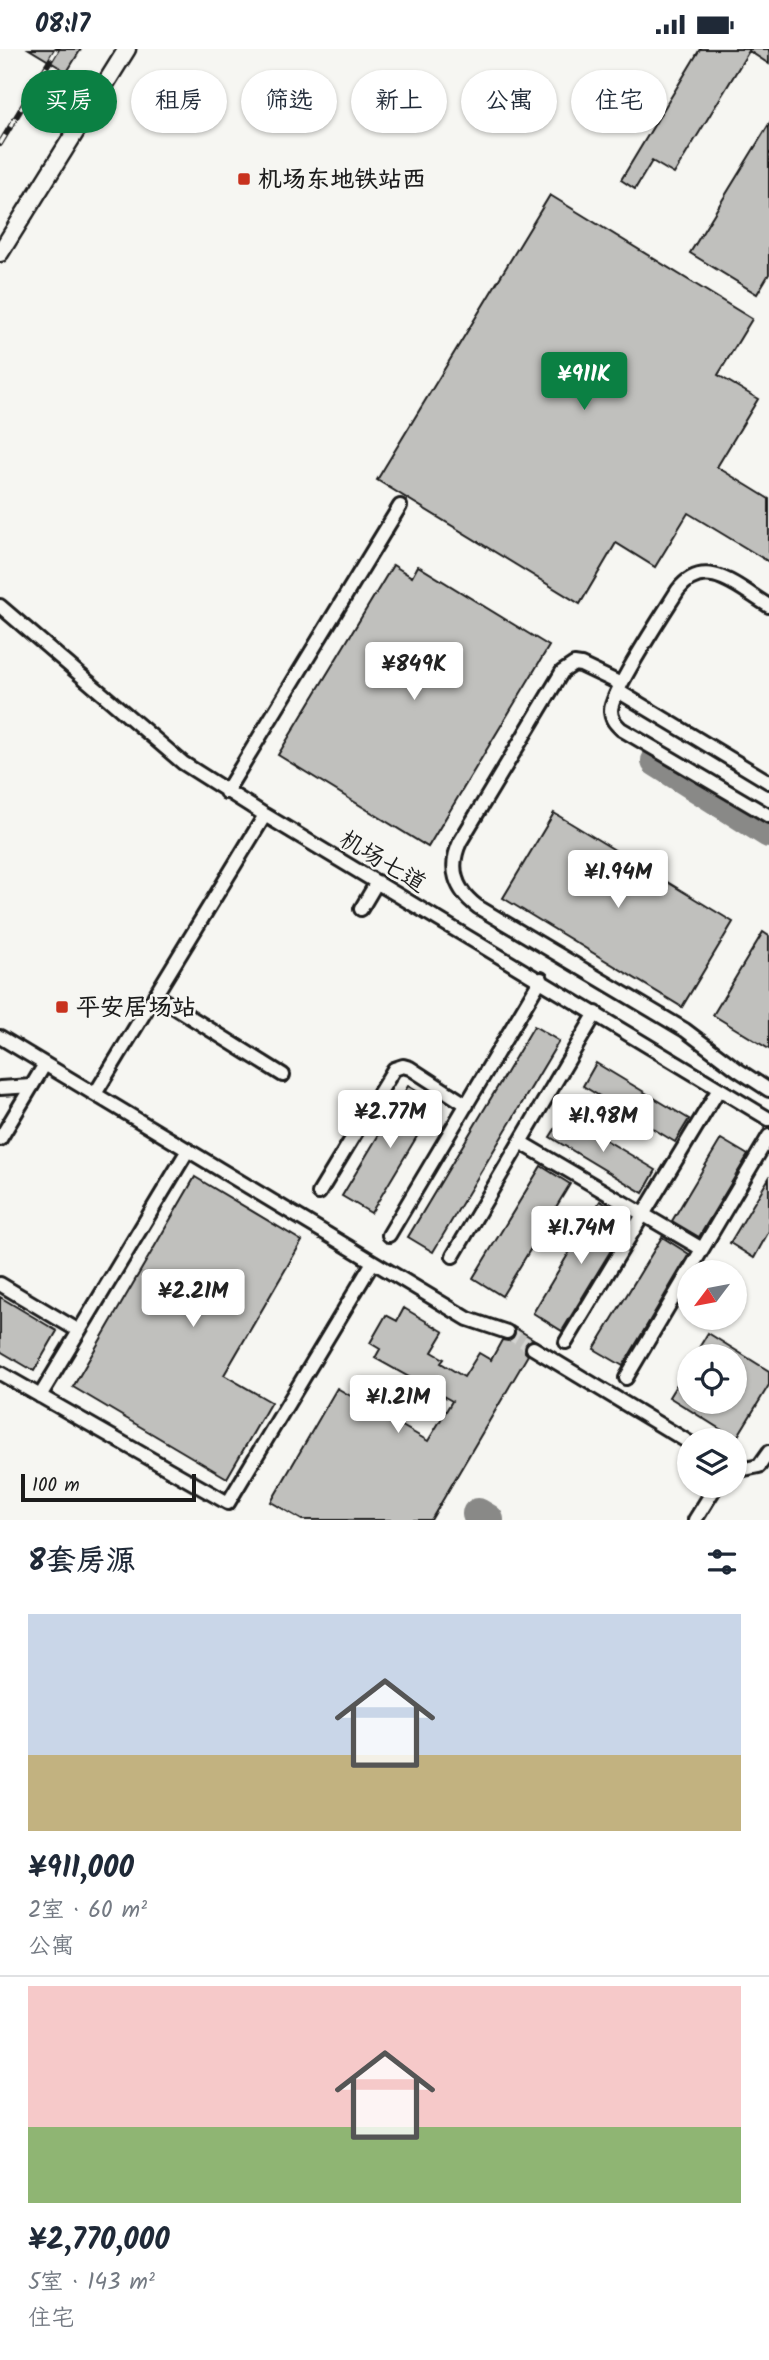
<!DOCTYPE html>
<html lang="zh">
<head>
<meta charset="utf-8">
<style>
	:root { --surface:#fff; --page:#f6f6f7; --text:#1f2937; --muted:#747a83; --line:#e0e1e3; --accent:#0b8043 }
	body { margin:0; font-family:Kalam,"LXGW WenKai TC",sans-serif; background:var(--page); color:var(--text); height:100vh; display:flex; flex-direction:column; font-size:26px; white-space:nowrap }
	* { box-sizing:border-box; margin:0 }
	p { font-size:23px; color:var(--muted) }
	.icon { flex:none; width:38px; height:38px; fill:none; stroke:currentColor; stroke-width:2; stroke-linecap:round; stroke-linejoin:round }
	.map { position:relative; height:1471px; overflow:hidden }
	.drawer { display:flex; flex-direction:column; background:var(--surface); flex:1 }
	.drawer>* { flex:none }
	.hud { position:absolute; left:21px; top:21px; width:728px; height:63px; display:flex; gap:14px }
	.needle { width:46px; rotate:238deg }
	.fabs { position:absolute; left:677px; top:1211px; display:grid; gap:14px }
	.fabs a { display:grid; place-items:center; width:70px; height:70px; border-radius:50%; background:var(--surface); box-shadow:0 2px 5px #0004; font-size:35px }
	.scale { position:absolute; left:21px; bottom:18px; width:175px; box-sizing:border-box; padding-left:7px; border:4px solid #1c1c1c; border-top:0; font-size:19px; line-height:24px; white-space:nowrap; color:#1c1c1c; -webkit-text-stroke:5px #f6f6f2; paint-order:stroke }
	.price { position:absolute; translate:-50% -60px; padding:0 16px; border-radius:7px; background:#fff; color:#222; font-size:23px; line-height:46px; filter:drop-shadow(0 2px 4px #0008) }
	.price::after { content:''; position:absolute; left:50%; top:42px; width:21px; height:16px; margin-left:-10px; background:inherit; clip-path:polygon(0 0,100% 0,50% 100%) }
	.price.active { background:var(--accent); color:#fff }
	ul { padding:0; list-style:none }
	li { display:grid; align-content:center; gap:14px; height:371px; padding:0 28px }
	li+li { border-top:2px solid var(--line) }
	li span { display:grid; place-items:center; height:217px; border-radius:0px; color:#555 }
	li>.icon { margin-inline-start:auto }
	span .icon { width:126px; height:126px; fill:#fffc; stroke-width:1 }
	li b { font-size:30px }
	h2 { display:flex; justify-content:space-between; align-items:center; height:84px; padding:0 28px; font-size:30px }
	.tag { padding:0 24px; border-radius:32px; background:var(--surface); box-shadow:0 2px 5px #0004; font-size:24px; line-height:63px }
	.tag.active { background:var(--accent); color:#fff }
	.status { display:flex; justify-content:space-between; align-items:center; height:49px; padding:0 35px; background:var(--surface); direction:ltr }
	.status svg { height:19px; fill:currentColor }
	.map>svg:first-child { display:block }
</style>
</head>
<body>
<div class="status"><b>08:17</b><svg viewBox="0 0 49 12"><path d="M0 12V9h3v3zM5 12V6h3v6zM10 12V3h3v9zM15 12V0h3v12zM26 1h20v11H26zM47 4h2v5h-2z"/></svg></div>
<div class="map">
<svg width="769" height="1471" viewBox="0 0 769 1471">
	<rect width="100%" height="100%" fill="#f6f6f2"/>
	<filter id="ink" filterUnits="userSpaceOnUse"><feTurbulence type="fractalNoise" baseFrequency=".0143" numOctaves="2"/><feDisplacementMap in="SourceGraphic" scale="14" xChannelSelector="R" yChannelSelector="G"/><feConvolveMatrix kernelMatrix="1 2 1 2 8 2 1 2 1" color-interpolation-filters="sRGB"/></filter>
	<g filter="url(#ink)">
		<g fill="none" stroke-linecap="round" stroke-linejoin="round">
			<path stroke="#898987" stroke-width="32" d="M 657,712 L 769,783
				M 478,1465 L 488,1471"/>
		</g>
		<path fill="#c0c0bd" stroke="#1c1c1c" stroke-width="2" d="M 29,0 L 81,0 L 67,23 Z
			M 700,0 L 769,0 L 769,15 L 749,2 L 674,125 L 652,112 L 635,140 L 621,131 Z
			M 769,75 L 769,225 L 757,245 L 690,204 Z
			M 550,146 L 752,270 L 718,326 L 758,350 L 717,418 L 769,450 L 769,513 L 688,464 L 655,518 L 616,494 L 580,555 L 377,431 Z
			M 393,516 L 412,528 L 418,517 L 549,597 L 428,798 L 278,706 Z
			M 554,764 L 733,873 L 682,958 L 503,849 Z
			M 763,883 L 769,887 L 769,1000 L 713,966 Z
			M 534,977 L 559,992 L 433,1203 L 408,1188 Z
			M 596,1014 L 689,1070 L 675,1093 L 583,1037 Z
			M 408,1037 L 437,1054 L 371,1164 L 342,1147 Z
			M 564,1066 L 656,1121 L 643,1144 L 550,1088 Z
			M 721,1090 L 748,1106 L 699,1188 L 672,1172 Z
			M 541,1117 L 570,1135 L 502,1247 L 473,1229 Z
			M 195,1128 L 302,1192 L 224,1326 L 271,1353 L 227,1429 L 73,1338 Z
			M 769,1129 L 769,1182 L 754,1209 L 730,1194 Z
			M 600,1152 L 630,1170 L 562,1282 L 533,1264 Z
			M 662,1188 L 689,1205 L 623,1317 L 594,1300 Z
			M 0,1248 L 57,1282 L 34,1322 L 0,1302 Z
			M 404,1259 L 444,1283 L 432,1303 L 444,1310 L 441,1314 L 464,1328 L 479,1304 L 491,1311 L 502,1291 L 508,1292 L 513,1289 L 515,1285 L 514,1278 L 535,1291 L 529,1291 L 525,1295 L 525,1303 L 528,1306 L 431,1471 L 302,1471 L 271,1453 L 337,1339 L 428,1392 L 452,1352 L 375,1309 L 380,1300 L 370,1294 L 386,1266 L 397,1272 Z
			M 708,1284 L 769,1322 L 769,1336 L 736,1390 L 669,1348 L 690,1314 L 690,1353 L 735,1353 L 735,1307 L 694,1307 Z"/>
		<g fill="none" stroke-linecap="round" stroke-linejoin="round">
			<path stroke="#d5d5d2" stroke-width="12" stroke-dasharray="12 6" stroke-linecap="butt" d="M 507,1283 L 533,1299"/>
			<defs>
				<path id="minor" d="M 0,557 L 183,714 L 265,766 L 769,1070
					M 769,557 C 740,540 706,505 678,541 C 665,562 612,642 611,661 C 611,670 615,674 621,680 L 769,767
					M 621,635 L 581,616 L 574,615 L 562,623 L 460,793 C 448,819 455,841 478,858 L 685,981 L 738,1021 L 769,1041
					M 618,642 L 769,733
					M 226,743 L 400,457
					M 361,860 L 377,833
					M 155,946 L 283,1026
					M 0,988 L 468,1270 L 507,1283
					M 0,1039 L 32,1037
					M 95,1045 L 265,766
					M 0,1090 L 45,1015
					M 520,1093 L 702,1200
					M 319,1144 L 394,1020 L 403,1017 L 410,1019 L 467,1056
					M 389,1186 L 541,930
					M 453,1207 L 596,964
					M 0,1235 L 79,1282
					M 566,1293 L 719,1040
					M 533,1299 L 690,1394
					M 0,1324 L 228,1454 L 373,1213
					M 626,1329 L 769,1087
					M 40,1347 L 188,1101
					M 735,1422 L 759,1417 L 769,1403
					M 695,1471 L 716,1437"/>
				<path id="major" d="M 0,204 L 127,0"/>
			</defs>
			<use href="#minor" stroke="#1c1c1c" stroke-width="18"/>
			<use href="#major" stroke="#1c1c1c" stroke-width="21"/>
			<use href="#minor" stroke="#f6f6f2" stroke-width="12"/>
			<use href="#major" stroke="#f6f6f2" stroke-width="16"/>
			<defs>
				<path id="rail" d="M 0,95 L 57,0"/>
			</defs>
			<use href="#rail" stroke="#1c1c1c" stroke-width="6"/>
			<use href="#rail" stroke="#f6f6f2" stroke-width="3.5" stroke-dasharray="10" stroke-linecap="butt"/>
		</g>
	</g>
	<g fill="#c8321e" stroke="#f6f6f2" stroke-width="2.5">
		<rect x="237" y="123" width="14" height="14" rx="3.5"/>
		<rect x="55" y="951" width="14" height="14" rx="3.5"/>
	</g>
	<g text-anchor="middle" stroke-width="5" stroke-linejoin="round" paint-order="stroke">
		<g font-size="24" font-weight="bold" fill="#1c1c1c" stroke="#f6f6f2" text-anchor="start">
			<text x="258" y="138">机场东地铁站西</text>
			<text x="76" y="966">平安居场站</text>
		</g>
		<g font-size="24" fill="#1c1c1c" stroke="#f6f6f2">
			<text transform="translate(383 812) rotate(31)" y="8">机场七道</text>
		</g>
	</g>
</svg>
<div class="fabs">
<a><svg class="needle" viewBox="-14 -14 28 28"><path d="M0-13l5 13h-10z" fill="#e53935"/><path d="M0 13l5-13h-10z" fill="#747a83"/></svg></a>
<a><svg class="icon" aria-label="locate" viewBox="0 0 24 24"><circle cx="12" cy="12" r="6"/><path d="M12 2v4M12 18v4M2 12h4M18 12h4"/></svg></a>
<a><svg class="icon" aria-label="layers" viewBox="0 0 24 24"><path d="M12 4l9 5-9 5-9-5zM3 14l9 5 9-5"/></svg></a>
</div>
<div class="scale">100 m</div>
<b class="price active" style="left:584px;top:363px">¥911K</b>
<b class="price" style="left:414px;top:653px">¥849K</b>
<b class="price" style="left:618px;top:861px">¥1.94M</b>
<b class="price" style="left:390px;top:1101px">¥2.77M</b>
<b class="price" style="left:603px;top:1105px">¥1.98M</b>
<b class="price" style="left:581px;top:1217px">¥1.74M</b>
<b class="price" style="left:193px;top:1280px">¥2.21M</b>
<b class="price" style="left:398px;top:1386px">¥1.21M</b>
<div class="hud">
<a class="tag active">买房</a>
<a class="tag">租房</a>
<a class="tag">筛选</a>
<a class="tag">新上</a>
<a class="tag">公寓</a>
<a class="tag">住宅</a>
</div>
</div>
<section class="drawer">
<h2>8套房源<svg class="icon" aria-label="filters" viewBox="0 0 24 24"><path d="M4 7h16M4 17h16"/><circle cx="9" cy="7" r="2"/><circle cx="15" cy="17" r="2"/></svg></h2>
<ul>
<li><span style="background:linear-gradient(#c9d6e8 65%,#c2b280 0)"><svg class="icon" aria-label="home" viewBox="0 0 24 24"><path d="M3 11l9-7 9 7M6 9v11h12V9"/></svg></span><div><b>¥911,000</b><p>2室 · 60 m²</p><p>公寓</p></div></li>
<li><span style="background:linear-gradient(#f6c9c9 65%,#8fb573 0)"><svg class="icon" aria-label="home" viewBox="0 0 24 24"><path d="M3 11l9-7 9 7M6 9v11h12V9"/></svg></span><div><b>¥2,770,000</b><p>5室 · 143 m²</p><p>住宅</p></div></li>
</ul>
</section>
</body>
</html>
